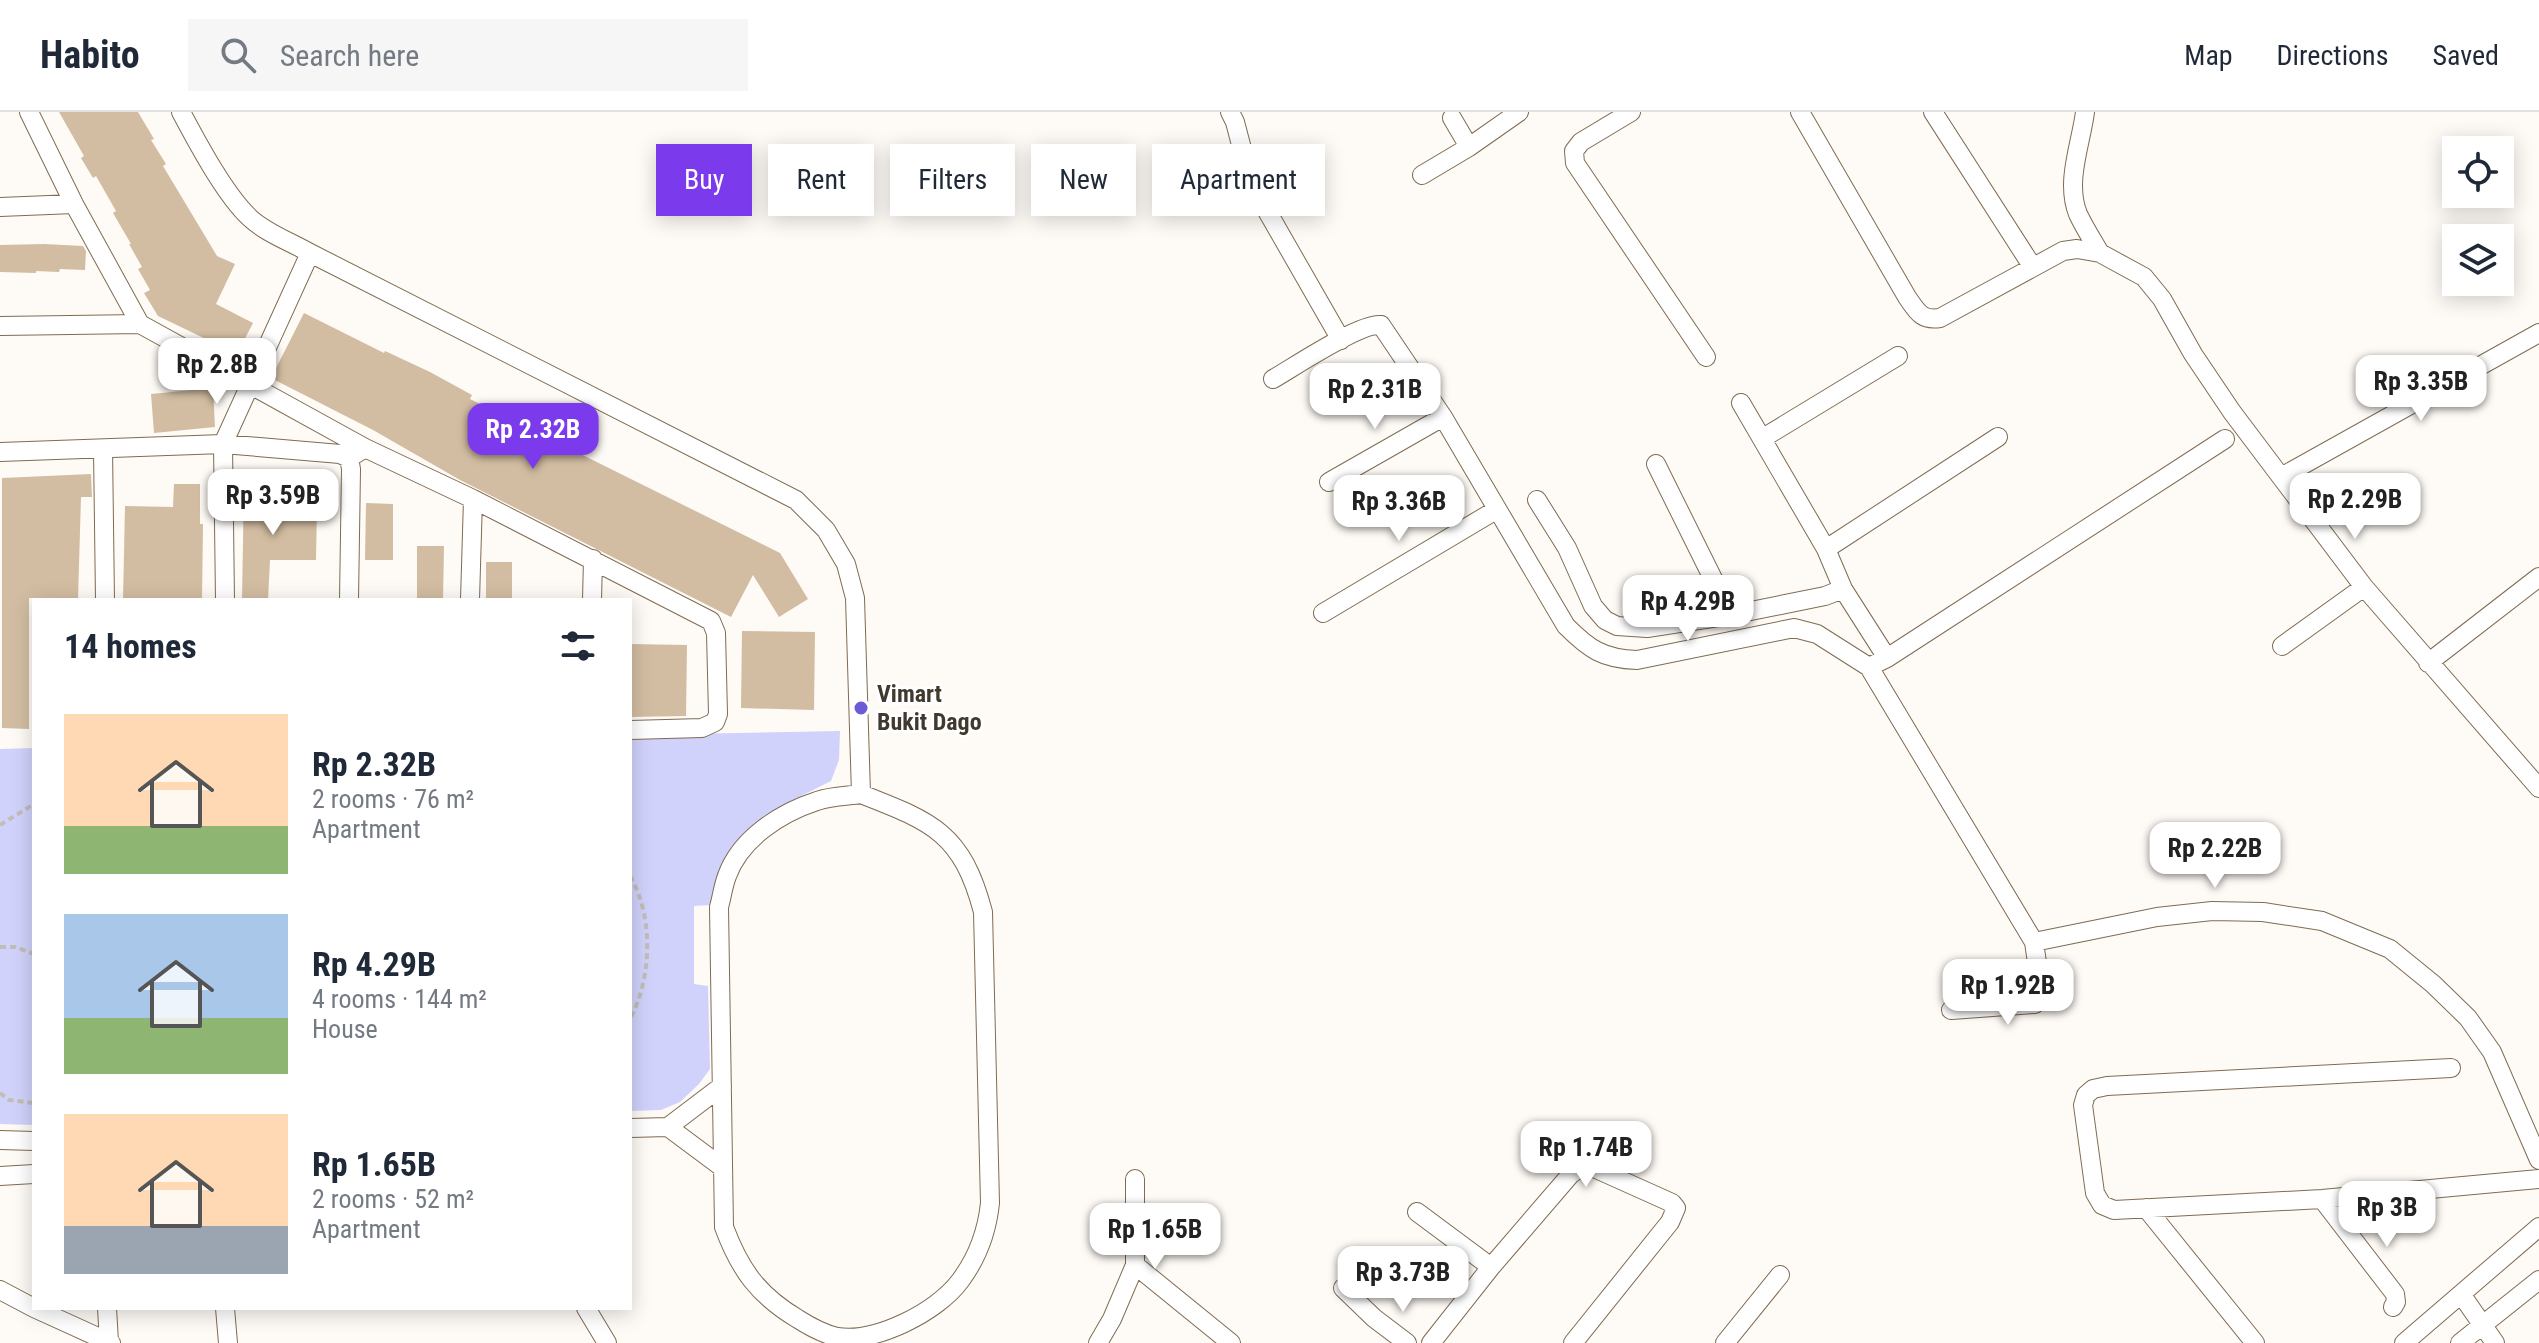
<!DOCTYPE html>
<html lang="en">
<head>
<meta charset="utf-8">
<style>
	:root { --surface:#fff; --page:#f6f6f7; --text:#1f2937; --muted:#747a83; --line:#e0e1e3; --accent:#7c3aed }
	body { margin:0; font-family:"Roboto Condensed",sans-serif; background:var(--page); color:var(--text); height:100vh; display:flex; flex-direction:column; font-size:30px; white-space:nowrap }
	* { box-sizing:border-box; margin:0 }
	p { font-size:26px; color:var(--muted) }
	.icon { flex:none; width:44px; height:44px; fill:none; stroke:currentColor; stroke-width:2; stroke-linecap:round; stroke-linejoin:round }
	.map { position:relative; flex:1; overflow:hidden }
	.details { position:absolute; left:32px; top:486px; width:600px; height:712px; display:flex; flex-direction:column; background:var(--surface); border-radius:0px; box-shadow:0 4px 20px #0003 }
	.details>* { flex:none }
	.banner { position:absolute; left:656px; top:32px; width:760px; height:72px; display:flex; gap:16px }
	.controls { position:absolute; left:2442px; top:24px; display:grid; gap:16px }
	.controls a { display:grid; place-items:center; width:72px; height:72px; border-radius:0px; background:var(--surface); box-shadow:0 4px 20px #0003; font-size:40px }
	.price { position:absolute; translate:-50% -68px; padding:0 18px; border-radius:16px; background:#fff; color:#222; font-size:26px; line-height:52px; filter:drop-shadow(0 2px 4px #0008) }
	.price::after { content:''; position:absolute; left:50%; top:48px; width:24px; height:18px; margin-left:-12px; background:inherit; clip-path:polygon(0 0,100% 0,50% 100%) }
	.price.active { background:var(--accent); color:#fff }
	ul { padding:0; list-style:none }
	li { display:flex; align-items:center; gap:24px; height:200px; padding:0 32px }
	li span { display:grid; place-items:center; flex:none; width:224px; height:160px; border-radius:0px; color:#555 }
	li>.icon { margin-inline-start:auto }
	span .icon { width:96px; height:96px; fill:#fffc; stroke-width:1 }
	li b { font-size:34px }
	h2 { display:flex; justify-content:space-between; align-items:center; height:96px; padding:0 32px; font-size:34px }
	.tag { padding:0 28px; border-radius:0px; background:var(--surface); box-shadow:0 4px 20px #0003; font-size:28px; line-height:72px }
	.tag.active { background:var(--accent); color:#fff }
	header { display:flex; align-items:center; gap:48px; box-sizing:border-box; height:112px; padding:0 40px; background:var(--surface); border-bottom:2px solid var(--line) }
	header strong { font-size:38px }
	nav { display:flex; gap:44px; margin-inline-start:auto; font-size:28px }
	.search { width:560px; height:72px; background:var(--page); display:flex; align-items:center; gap:20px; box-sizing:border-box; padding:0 28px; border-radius:0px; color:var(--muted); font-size:30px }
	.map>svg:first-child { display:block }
</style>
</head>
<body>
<header>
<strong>Habito</strong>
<div class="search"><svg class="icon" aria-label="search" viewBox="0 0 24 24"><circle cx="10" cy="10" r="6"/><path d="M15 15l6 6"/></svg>Search here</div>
<nav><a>Map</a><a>Directions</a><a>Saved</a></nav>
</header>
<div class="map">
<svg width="2539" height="1231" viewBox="0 0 2539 1231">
	<rect width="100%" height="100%" fill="#fefaf5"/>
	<path fill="#d1d2fb" d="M 840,619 L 839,648 L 831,669 L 785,692 L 756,712 L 711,793 L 694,794 L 694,872 L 708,874 L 710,957 L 699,972 L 680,990 L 661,998 L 630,999 L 630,623 Z
		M 34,636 L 34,1013 L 0,1012 L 0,637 Z"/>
	<path fill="#d2bda2" d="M 59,0 L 138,0 L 154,27 L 151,28 L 166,52 L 163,54 L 217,144 L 235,152 L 216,192 L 253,211 L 237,242 L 158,204 L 144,181 L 150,178 L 138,157 L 142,155 L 129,132 L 131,132 L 113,101 L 116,99 L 96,64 L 93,66 L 81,46 L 84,44 Z
		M 44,132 L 83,134 L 86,139 L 85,158 L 60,157 L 59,160 L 36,159 L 36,161 L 0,160 L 0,133 Z
		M 304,201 L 384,241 L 385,239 L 430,260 L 472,283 L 470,287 L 780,441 L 808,487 L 779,505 L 753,463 L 731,505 L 460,368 L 373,318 L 271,266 Z
		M 213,276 L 215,315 L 154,321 L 151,282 Z
		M 91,362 L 92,385 L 81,385 L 78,487 L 29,486 L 29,617 L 2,616 L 2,366 Z
		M 244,370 L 271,370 L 271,392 L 317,392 L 316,448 L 270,448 L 268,488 L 242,488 Z
		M 174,372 L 200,372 L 200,412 L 203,412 L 202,488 L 123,488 L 125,394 L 173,395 Z
		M 366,391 L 393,392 L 393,448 L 365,448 Z
		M 417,434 L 444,434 L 443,488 L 417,488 Z
		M 486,450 L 512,450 L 512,488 L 486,488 Z
		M 742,519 L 815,520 L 814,598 L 741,596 Z
		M 630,532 L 687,533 L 686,604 L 630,605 Z"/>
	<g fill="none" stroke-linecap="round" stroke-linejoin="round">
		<defs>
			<path id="minor" d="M 29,0 L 74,92 L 140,212 L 365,336 L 473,387 L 711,509 L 716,521 L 718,602 L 715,610 L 702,616 L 630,618
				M 181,0 C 197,30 225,83 250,106 C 266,121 291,130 310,141 L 796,388 L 826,418 L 846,452 L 855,486 L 861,682
				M 1230,0 L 1235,10 L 1251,71 L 1341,228
				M 1631,0 L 1581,30 L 1574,39 L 1575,51 L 1706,245
				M 1800,0 L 1907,185 C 1917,199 1921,209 1940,206 L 2063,139 L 2077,137 L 2100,141 L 2144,165 L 2162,187 L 2193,242 L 2232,300 L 2364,475 L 2539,676
				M 1933,0 L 2032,154
				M 2085,0 C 2081,32 2065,70 2078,102 C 2084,115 2093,129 2100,141
				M 1452,6 L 1469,35
				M 1422,63 L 1469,35 L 1519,0
				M 0,95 L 74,92
				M 0,214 L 140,212
				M 1273,267 C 1294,255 1361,210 1381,213 L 1443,305 L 1566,514 C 1589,537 1603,547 1637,548 L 1794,516 L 1817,522 L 1869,555 L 2034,830 L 2042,885 L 2035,892 L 1951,898
				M 1741,291 L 1826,437 L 1998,325
				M 1763,326 L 1898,244
				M 103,337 L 105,488
				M 0,340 L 223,332 L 340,342 L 349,346 L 365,336
				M 1656,352 L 1731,503
				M 2281,365 L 2539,221
				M 1329,370 L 1443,305
				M 1537,388 L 1567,436 L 1593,494 L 1605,508 L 1617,514 L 1647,516 L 1731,503 L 1825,484 L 1843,477 L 1887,546 L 1869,555
				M 1826,437 L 1843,477
				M 225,488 L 223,332 L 310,141
				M 349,488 L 351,357 L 349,346
				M 470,488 L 473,387
				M 592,488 L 593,447
				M 1323,501 L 1496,398
				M 2282,534 L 2364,475
				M 1887,546 L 2225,327
				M 2428,551 L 2539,465
				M 861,682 C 933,710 962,721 983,800 L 990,1091 C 987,1120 978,1145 960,1169 C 937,1200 876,1231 837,1225 C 824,1222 809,1214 798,1207 C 758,1183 740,1158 724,1115 L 719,795 C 722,785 723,774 727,764 C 740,727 780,701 817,689 C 830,684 847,684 861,682 Z
				M 2034,830 L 2157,805 L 2212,799 L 2263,800 L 2322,809 L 2390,837 L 2433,872 L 2468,906 L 2492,940 L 2539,1048
				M 2451,956 L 2107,974 L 2093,977 L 2086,983 L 2083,993 L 2095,1081 L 2102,1093 L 2114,1098 L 2322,1087 L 2539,1067
				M 668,1015 L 723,1056
				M 630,1016 L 668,1015 L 722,974
				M 0,1028 L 34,1029
				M 0,1064 L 34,1062
				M 2322,1087 L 2395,1182 L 2396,1190 L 2393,1195
				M 2146,1096 L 2255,1231
				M 1417,1100 L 1491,1155
				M 1135,1153 L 1231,1231
				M 1343,1176 L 1374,1206 L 1407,1231
				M 0,1178 L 34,1196
				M 2461,1182 L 2495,1231
				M 34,1196 L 111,1231
				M 107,1196 L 109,1230
				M 225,1196 L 228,1231
				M 586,1196 L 607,1231
				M 1098,1231 L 1112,1207 L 1135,1153 L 1135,1067
				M 1431,1231 L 1491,1155 L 1571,1062 C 1579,1056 1584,1055 1594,1056 L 1672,1091 L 1676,1096 L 1670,1110 L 1573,1231
				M 1725,1231 L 1780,1163
				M 2404,1231 L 2539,1115
				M 2460,1231 L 2539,1168"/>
		</defs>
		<use href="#minor" stroke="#7f6b53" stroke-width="20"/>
		<path stroke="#c2bdb6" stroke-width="4" stroke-dasharray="6 4" stroke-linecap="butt" d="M 0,713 L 34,692
			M 630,764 C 654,805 652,866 630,907
			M 0,835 L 15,835 L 34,842
			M 0,981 L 9,988 L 34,991"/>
		<use href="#minor" stroke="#fff" stroke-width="18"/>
	</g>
	<circle fill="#6b5cd6" stroke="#fff" stroke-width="3" cx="861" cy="596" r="8"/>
	<g text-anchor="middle" stroke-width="6" stroke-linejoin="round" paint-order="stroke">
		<g font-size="24" font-weight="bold" fill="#41392e" stroke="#fff" text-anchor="start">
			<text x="877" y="590">Vimart<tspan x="877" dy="28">Bukit Dago</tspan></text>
		</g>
	</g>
</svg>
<div class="controls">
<a><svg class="icon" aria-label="locate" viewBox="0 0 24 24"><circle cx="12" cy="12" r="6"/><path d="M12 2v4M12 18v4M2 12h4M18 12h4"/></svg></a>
<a><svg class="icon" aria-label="layers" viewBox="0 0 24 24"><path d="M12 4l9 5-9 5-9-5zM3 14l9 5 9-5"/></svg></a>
</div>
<b class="price" style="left:217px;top:294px">Rp 2.8B</b>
<b class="price" style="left:2421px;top:311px">Rp 3.35B</b>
<b class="price" style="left:1375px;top:319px">Rp 2.31B</b>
<b class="price active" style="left:533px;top:359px">Rp 2.32B</b>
<b class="price" style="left:273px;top:425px">Rp 3.59B</b>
<b class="price" style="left:2355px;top:429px">Rp 2.29B</b>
<b class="price" style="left:1399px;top:431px">Rp 3.36B</b>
<b class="price" style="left:1688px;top:531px">Rp 4.29B</b>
<b class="price" style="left:2215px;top:778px">Rp 2.22B</b>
<b class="price" style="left:2008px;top:915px">Rp 1.92B</b>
<b class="price" style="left:1586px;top:1077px">Rp 1.74B</b>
<b class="price" style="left:2387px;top:1137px">Rp 3B</b>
<b class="price" style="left:1155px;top:1159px">Rp 1.65B</b>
<b class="price" style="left:1403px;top:1202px">Rp 3.73B</b>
<div class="banner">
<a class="tag active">Buy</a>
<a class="tag">Rent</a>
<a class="tag">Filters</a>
<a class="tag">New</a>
<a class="tag">Apartment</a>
</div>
<section class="details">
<h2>14 homes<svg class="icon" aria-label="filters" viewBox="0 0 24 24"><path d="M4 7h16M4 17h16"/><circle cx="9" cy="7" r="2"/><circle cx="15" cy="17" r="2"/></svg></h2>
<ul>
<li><span style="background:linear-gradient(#ffd9b3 70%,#8fb573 0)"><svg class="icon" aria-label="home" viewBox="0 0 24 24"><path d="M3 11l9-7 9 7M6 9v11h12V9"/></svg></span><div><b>Rp 2.32B</b><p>2 rooms · 76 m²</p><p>Apartment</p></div></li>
<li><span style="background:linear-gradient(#a9c7e8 65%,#8fb573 0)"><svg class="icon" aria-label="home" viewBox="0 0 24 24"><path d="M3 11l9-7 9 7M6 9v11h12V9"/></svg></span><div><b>Rp 4.29B</b><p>4 rooms · 144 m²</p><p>House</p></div></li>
<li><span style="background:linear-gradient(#ffd9b3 70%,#9aa5b1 0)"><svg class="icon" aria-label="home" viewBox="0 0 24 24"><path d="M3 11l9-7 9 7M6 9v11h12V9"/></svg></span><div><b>Rp 1.65B</b><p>2 rooms · 52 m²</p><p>Apartment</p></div></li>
</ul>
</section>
</div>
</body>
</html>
